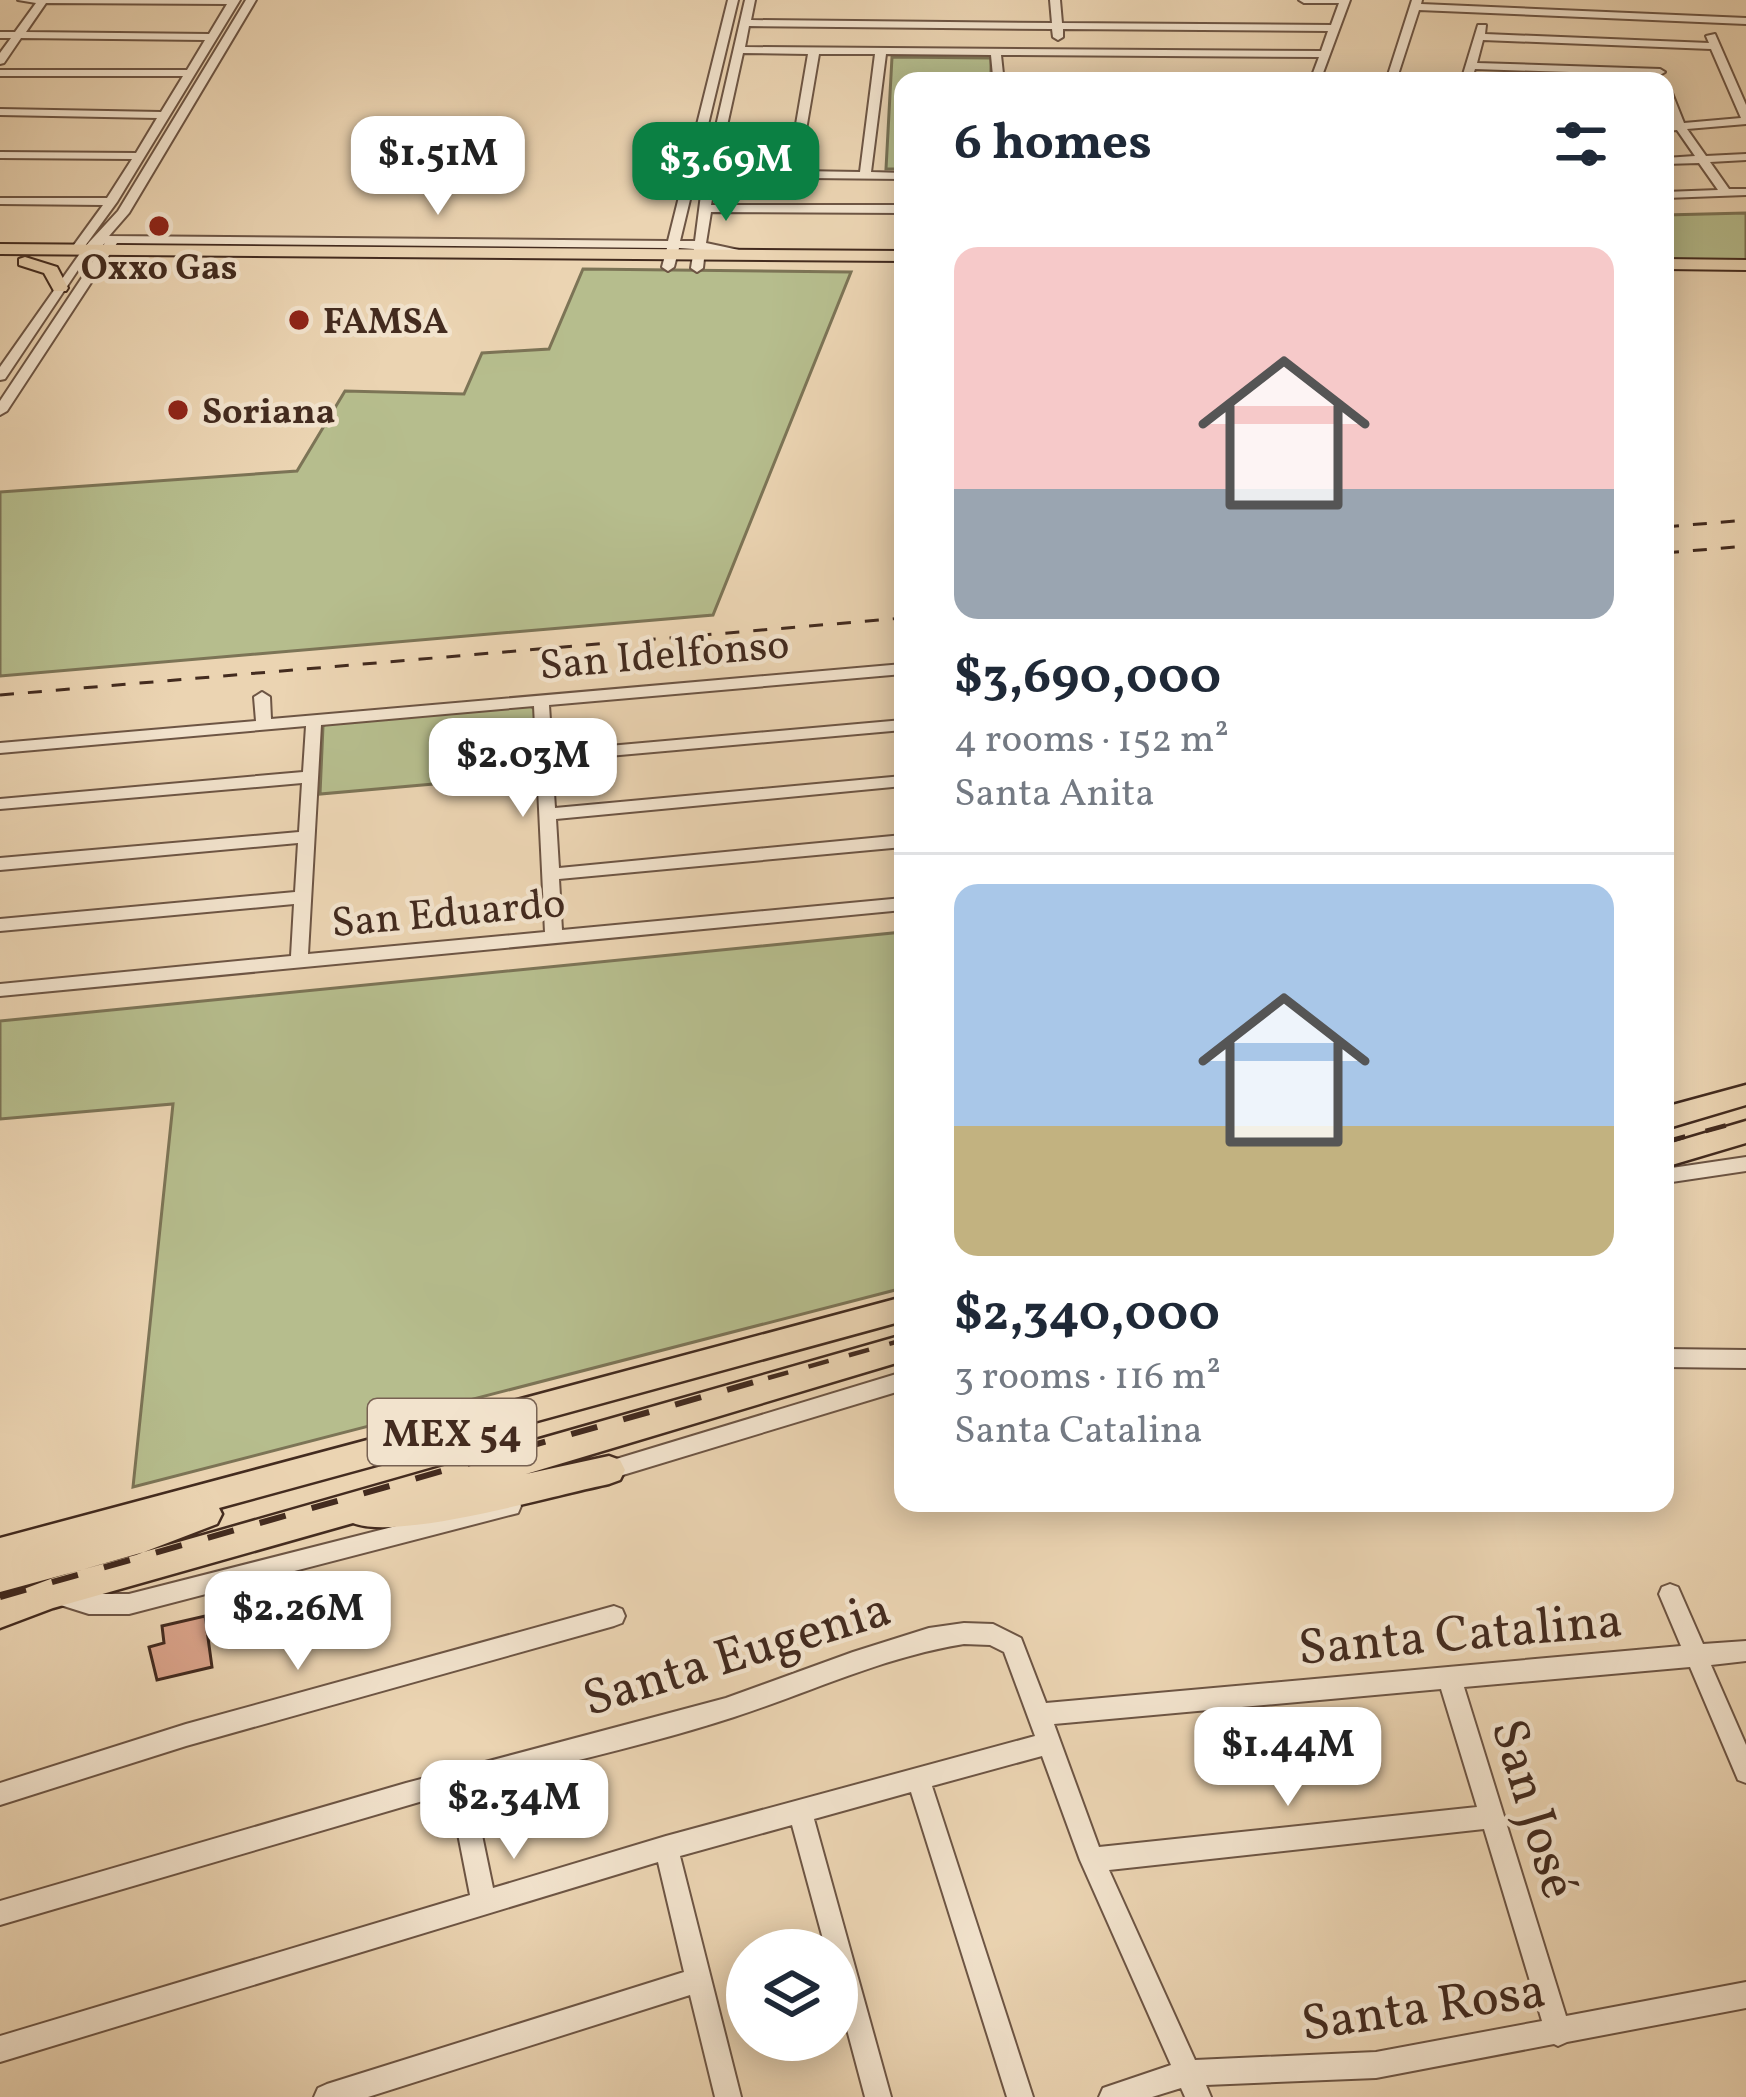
<!DOCTYPE html>
<html lang="en">
<head>
<meta charset="utf-8">
<style>
	:root { --surface:#fff; --page:#f6f6f7; --text:#1f2937; --muted:#747a83; --line:#e0e1e3; --accent:#0b8043 }
	body { margin:0; font-family:Vollkorn,serif; background:var(--page); color:var(--text); height:100vh; display:flex; flex-direction:column; font-size:45px; white-space:nowrap }
	* { box-sizing:border-box; margin:0 }
	p { font-size:39px; color:var(--muted) }
	.icon { flex:none; width:66px; height:66px; fill:none; stroke:currentColor; stroke-width:2; stroke-linecap:round; stroke-linejoin:round }
	.map { position:relative; flex:1; overflow:hidden }
	.sheet { position:absolute; left:894px; top:72px; width:780px; height:1440px; display:flex; flex-direction:column; background:var(--surface); border-radius:24px; box-shadow:0 6px 30px #0003 }
	.sheet>* { flex:none }
	.fabs { position:absolute; left:726px; top:1929px; display:grid; gap:24px }
	.fabs a { display:grid; place-items:center; width:132px; height:132px; border-radius:50%; background:var(--surface); box-shadow:0 6px 30px #0003; font-size:60px }
	.price { position:absolute; translate:-50% -102px; padding:0 27px; border-radius:24px; background:#fff; color:#222; font-size:39px; line-height:78px; filter:drop-shadow(0 3px 6px #0008) }
	.price::after { content:''; position:absolute; left:50%; top:72px; width:36px; height:27px; margin-left:-18px; background:inherit; clip-path:polygon(0 0,100% 0,50% 100%) }
	.price.selected { background:var(--accent); color:#fff }
	ul { padding:0; list-style:none }
	li { display:grid; align-content:center; gap:24px; height:636px; padding:0 60px }
	li+li { border-top:3px solid var(--line) }
	li span { display:grid; place-items:center; height:372px; border-radius:24px; color:#555 }
	li>.icon { margin-inline-start:auto }
	span .icon { width:216px; height:216px; fill:#fffc; stroke-width:1 }
	li b { font-size:51px }
	h2 { display:flex; justify-content:space-between; align-items:center; height:144px; padding:0 60px; font-size:51px }
	.map>svg:first-child { display:block }
</style>
</head>
<body>
<div class="map">
<svg width="1746" height="2097" viewBox="0 0 1746 2097">
	<rect width="100%" height="100%" fill="#ebd4b2"/>
	<filter id="stains"><feTurbulence type="fractalNoise" baseFrequency=".00167" numOctaves="4"/><feColorMatrix values="0 0 0 0 .2 0 0 0 0 .09 0 0 0 0 .02 0 0 0 .5 -.17"/></filter>
	<radialGradient id="worn" r=".72"><stop offset=".6" stop-color="#630" stop-opacity="0"/><stop offset="1" stop-color="#630" stop-opacity=".3"/></radialGradient>
	<path fill="#b6bd8d" stroke="#7c7456" stroke-width="3" d="M 892,57 L 991,58 L 991,81 L 903,81 L 903,169 L 886,169 Z
		M 1746,213 L 1746,261 L 1665,261 L 1665,215 Z
		M 583,269 L 851,272 L 713,615 L 0,676 L 0,492 L 297,471 L 345,391 L 464,394 L 482,353 L 549,349 Z
		M 528,705 L 535,709 L 537,775 L 320,794 L 323,726 L 329,722 Z
		M 903,932 L 903,1288 L 133,1487 L 173,1104 L 0,1119 L 0,1021 Z"/>
	<path fill="#daa38a" stroke="#432b1f" stroke-width="3" d="M 205,1616 L 212,1667 L 157,1680 L 149,1647 L 164,1643 L 162,1626 Z"/>
	<g fill="none" stroke-linecap="round" stroke-linejoin="round">
		<defs>
			<path id="minor" d="M 18,0 L 240,0 L 117,202 L 82,250 L 118,211 L 246,0 L 256,0 L 129,213 L 109,236 L 668,241 L 728,0 L 738,0 L 680,241 L 695,241 L 702,187 L 745,0 L 755,0 L 751,20 L 1052,23 L 1050,0 L 1060,0 L 1062,23 L 1331,25 L 1339,3 L 1304,3 L 1299,0 L 1350,0 L 1320,81 L 1310,81 L 1319,57 L 1001,55 L 1003,74 L 1019,81 L 1003,81 L 993,76 L 991,55 L 886,54 L 871,172 L 903,173 L 903,179 L 716,177 L 711,205 L 903,205 L 903,213 L 711,212 L 706,243 L 753,253 L 747,257 L 705,250 L 703,268 L 697,272 L 691,268 L 694,249 L 679,248 L 674,267 L 668,271 L 662,267 L 667,248 L 117,243 L 7,411 L 0,415 L 0,401 L 105,243 L 82,264 L 5,379 L 0,380 L 0,367 L 81,252 L 71,249 L 103,205 L 0,204 L 0,198 L 107,198 L 132,159 L 0,158 L 0,152 L 136,153 L 157,118 L 0,115 L 0,109 L 161,112 L 183,76 L 0,76 L 0,70 L 187,70 L 205,40 L 21,38 L 4,63 L 0,64 L 0,53 L 11,38 L 0,38 L 0,32 L 15,32 L 36,3 ZM 46,3 L 227,4 L 209,34 L 26,32 ZM 749,26 L 1052,29 L 1053,37 L 1058,40 L 1063,37 L 1063,29 L 1328,31 L 1321,51 L 745,47 ZM 743,53 L 808,54 L 788,171 L 717,171 ZM 819,54 L 875,54 L 860,172 L 799,171 Z
				M 1412,0 L 1422,0 L 1421,4 L 1746,18 L 1746,24 L 1419,10 L 1396,81 L 1386,81 Z
				M 1478,25 L 1486,25 L 1485,34 L 1709,43 L 1706,36 L 1715,34 L 1746,105 L 1746,124 L 1687,129 L 1706,156 L 1746,154 L 1746,160 L 1710,162 L 1729,189 L 1746,189 L 1746,195 L 1665,198 L 1665,192 L 1718,190 L 1699,163 L 1665,164 L 1665,158 L 1695,156 L 1677,130 L 1665,131 L 1665,125 L 1673,124 L 1665,102 L 1665,85 L 1670,88 L 1684,123 L 1741,118 L 1711,49 L 1483,40 L 1477,63 L 1660,69 L 1665,72 L 1660,75 L 1475,69 L 1471,81 L 1461,81 Z
				M 903,664 L 903,674 L 549,705 L 552,751 L 903,720 L 903,730 L 552,761 L 555,808 L 903,776 L 903,786 L 556,819 L 559,868 L 903,835 L 903,847 L 559,879 L 562,930 L 903,898 L 903,910 L 0,996 L 0,984 L 291,956 L 294,904 L 0,931 L 0,919 L 295,892 L 298,843 L 0,870 L 0,858 L 299,832 L 302,783 L 0,809 L 0,799 L 303,772 L 306,726 L 0,753 L 0,743 L 256,721 L 254,697 L 262,692 L 270,697 L 271,719 ZM 534,706 L 545,932 L 308,954 L 321,725 Z
				M 1746,1157 L 1746,1171 L 1665,1183 L 1665,1169 Z
				M 1665,1349 L 1746,1350 L 1746,1368 L 1665,1367 Z
				M 903,1372 L 903,1390 L 603,1481 L 596,1479 L 592,1472 L 596,1465 L 603,1463 Z
				M 510,1497 L 518,1499 L 521,1506 L 518,1513 L 510,1515 L 129,1614 L 89,1614 L 51,1602 L 48,1595 L 51,1588 L 59,1585 L 89,1594 L 129,1594 Z
				M 1670,1584 L 1678,1587 L 1703,1644 L 1746,1641 L 1746,1661 L 1711,1665 L 1746,1745 L 1746,1783 L 1738,1780 L 1690,1667 L 1464,1687 L 1566,2016 L 1746,1982 L 1746,2008 L 1567,2042 L 1558,2046 L 1554,2044 L 1376,2078 L 1206,2085 L 1211,2097 L 1185,2097 L 1181,2088 L 1152,2097 L 1099,2097 L 1103,2088 L 1171,2065 L 1080,1860 L 1042,1756 L 932,1786 L 1033,2097 L 1007,2097 L 911,1792 L 814,1819 L 891,2097 L 865,2097 L 837,1992 L 837,1950 L 826,1950 L 792,1825 L 680,1856 L 741,2097 L 715,2097 L 690,1995 L 368,2097 L 314,2097 L 318,2088 L 327,2084 L 684,1972 L 658,1862 L 0,2062 L 0,2036 L 470,1895 L 450,1793 L 0,1925 L 0,1901 L 406,1783 L 726,1698 L 853,1652 L 929,1628 L 964,1623 L 993,1624 L 1021,1638 L 1046,1703 L 1681,1646 L 1659,1594 L 1662,1587 ZM 964,1644 L 990,1645 L 1004,1652 L 1035,1736 L 666,1836 L 493,1888 L 472,1787 C 559,1764 648,1745 734,1717 C 811,1692 883,1657 964,1644 ZM 1441,1689 L 1477,1807 L 1099,1847 L 1054,1724 ZM 1484,1829 L 1542,2021 L 1376,2052 L 1195,2060 L 1109,1870 Z
				M 614,1606 L 622,1609 L 625,1616 L 622,1623 L 614,1626 L 186,1746 L 0,1805 L 0,1783 L 186,1724 Z"/>
			<path id="major" d="M 0,244 L 903,251 L 903,261 L 0,254 Z
				M 25,257 L 57,267 L 68,288 L 66,291 L 54,291 L 44,273 L 19,265 L 19,259 Z
				M 1665,259 L 1746,260 L 1746,270 L 1665,269 Z"/>
			<path id="highway" d="M 1746,1085 L 1746,1105 L 1665,1129 L 1665,1107 Z
				M 1746,1121 L 1746,1143 L 1665,1167 L 1665,1145 Z
				M 903,1297 L 903,1321 L 219,1508 L 222,1514 L 217,1524 L 136,1555 L 0,1592 L 0,1538 Z
				M 903,1335 L 903,1361 L 526,1474 L 609,1456 L 620,1460 L 625,1470 L 620,1480 L 609,1484 C 555,1495 399,1541 353,1523 L 53,1608 L 0,1628 L 0,1598 L 53,1578 Z"/>
		</defs>
		<use href="#minor" stroke="#6d5544" stroke-width="4"/>
		<use href="#major" stroke="#432b1f" stroke-width="4"/>
		<use href="#highway" stroke="#432b1f" stroke-width="5"/>
		<use href="#minor" fill="#f2e3cd" fill-rule="evenodd"/>
		<use href="#major" fill="#ebd4b2" fill-rule="evenodd"/>
		<use href="#highway" fill="#ebd4b2" fill-rule="evenodd"/>
		<path stroke="#432b1f" stroke-width="3" stroke-dasharray="14 14" stroke-linecap="butt" d="M 1665,527 L 1746,520
			M 1665,553 L 1746,546
			M 0,695 L 903,618"/>
		<path stroke="#432b1f" stroke-width="4.5" stroke-dasharray="21 21" stroke-linecap="butt" d="M 1665,1142 L 1746,1120
			M 768,1378 L 903,1340"/>
		<path stroke="#432b1f" stroke-width="6" stroke-dasharray="27 27" stroke-linecap="butt" d="M 0,1597 L 779,1375"/>
	</g>
	<g fill="#8f2418" stroke="#f2e3cd" stroke-width="4.5">
		<circle cx="159" cy="226" r="12"/>
		<circle cx="299" cy="320" r="12"/>
		<circle cx="178" cy="410" r="12"/>
	</g>
	<g text-anchor="middle" stroke-width="9" stroke-linejoin="round" paint-order="stroke">
		<g font-size="36" font-weight="bold" fill="#432b1f" stroke="#f2e3cd" text-anchor="start">
			<text x="159" y="279" text-anchor="middle">Oxxo Gas</text>
			<text x="323" y="333">FAMSA</text>
			<text x="202" y="423">Soriana</text>
		</g>
		<rect fill="#f2e3cd" stroke="#786253" stroke-width="3" x="368" y="1399" width="168" height="66" rx="9"/>
		<g font-size="39" font-weight="bold" fill="#432b1f">
			<text x="452" y="1446">MEX 54</text>
		</g>
		<g font-size="42" fill="#432b1f" stroke="#f2e3cd">
			<text transform="translate(664 653) rotate(-5)" y="15">San Idelfonso</text>
			<text transform="translate(448 911) rotate(-5)" y="15">San Eduardo</text>
		</g>
		<g font-size="51" fill="#432b1f" stroke="#f2e3cd">
			<text transform="translate(1460 1632) rotate(-5)" y="18">Santa Catalina</text>
			<text transform="translate(736 1652) rotate(-17)" y="18">Santa Eugenia</text>
			<text transform="translate(1536 1808) rotate(73)" y="18">San José</text>
			<text transform="translate(1423 2005) rotate(-8)" y="18">Santa Rosa</text>
		</g>
	</g>
	<rect width="100%" height="100%" filter="url(#stains)"/>
	<rect width="100%" height="100%" fill="url(#worn)"/>
</svg>
<div class="fabs">
<a><svg class="icon" aria-label="layers" viewBox="0 0 24 24"><path d="M12 4l9 5-9 5-9-5zM3 14l9 5 9-5"/></svg></a>
</div>
<b class="price" style="left:438px;top:218px">$1.51M</b>
<b class="price selected" style="left:726px;top:224px">$3.69M</b>
<b class="price" style="left:523px;top:820px">$2.03M</b>
<b class="price" style="left:298px;top:1673px">$2.26M</b>
<b class="price" style="left:1288px;top:1809px">$1.44M</b>
<b class="price" style="left:514px;top:1862px">$2.34M</b>
<section class="sheet">
<h2>6 homes<svg class="icon" aria-label="filters" viewBox="0 0 24 24"><path d="M4 7h16M4 17h16"/><circle cx="9" cy="7" r="2"/><circle cx="15" cy="17" r="2"/></svg></h2>
<ul>
<li><span style="background:linear-gradient(#f6c9c9 65%,#9aa5b1 0)"><svg class="icon" aria-label="home" viewBox="0 0 24 24"><path d="M3 11l9-7 9 7M6 9v11h12V9"/></svg></span><div><b>$3,690,000</b><p>4 rooms · 152 m²</p><p>Santa Anita</p></div></li>
<li><span style="background:linear-gradient(#a9c7e8 65%,#c2b280 0)"><svg class="icon" aria-label="home" viewBox="0 0 24 24"><path d="M3 11l9-7 9 7M6 9v11h12V9"/></svg></span><div><b>$2,340,000</b><p>3 rooms · 116 m²</p><p>Santa Catalina</p></div></li>
</ul>
</section>
</div>
</body>
</html>
